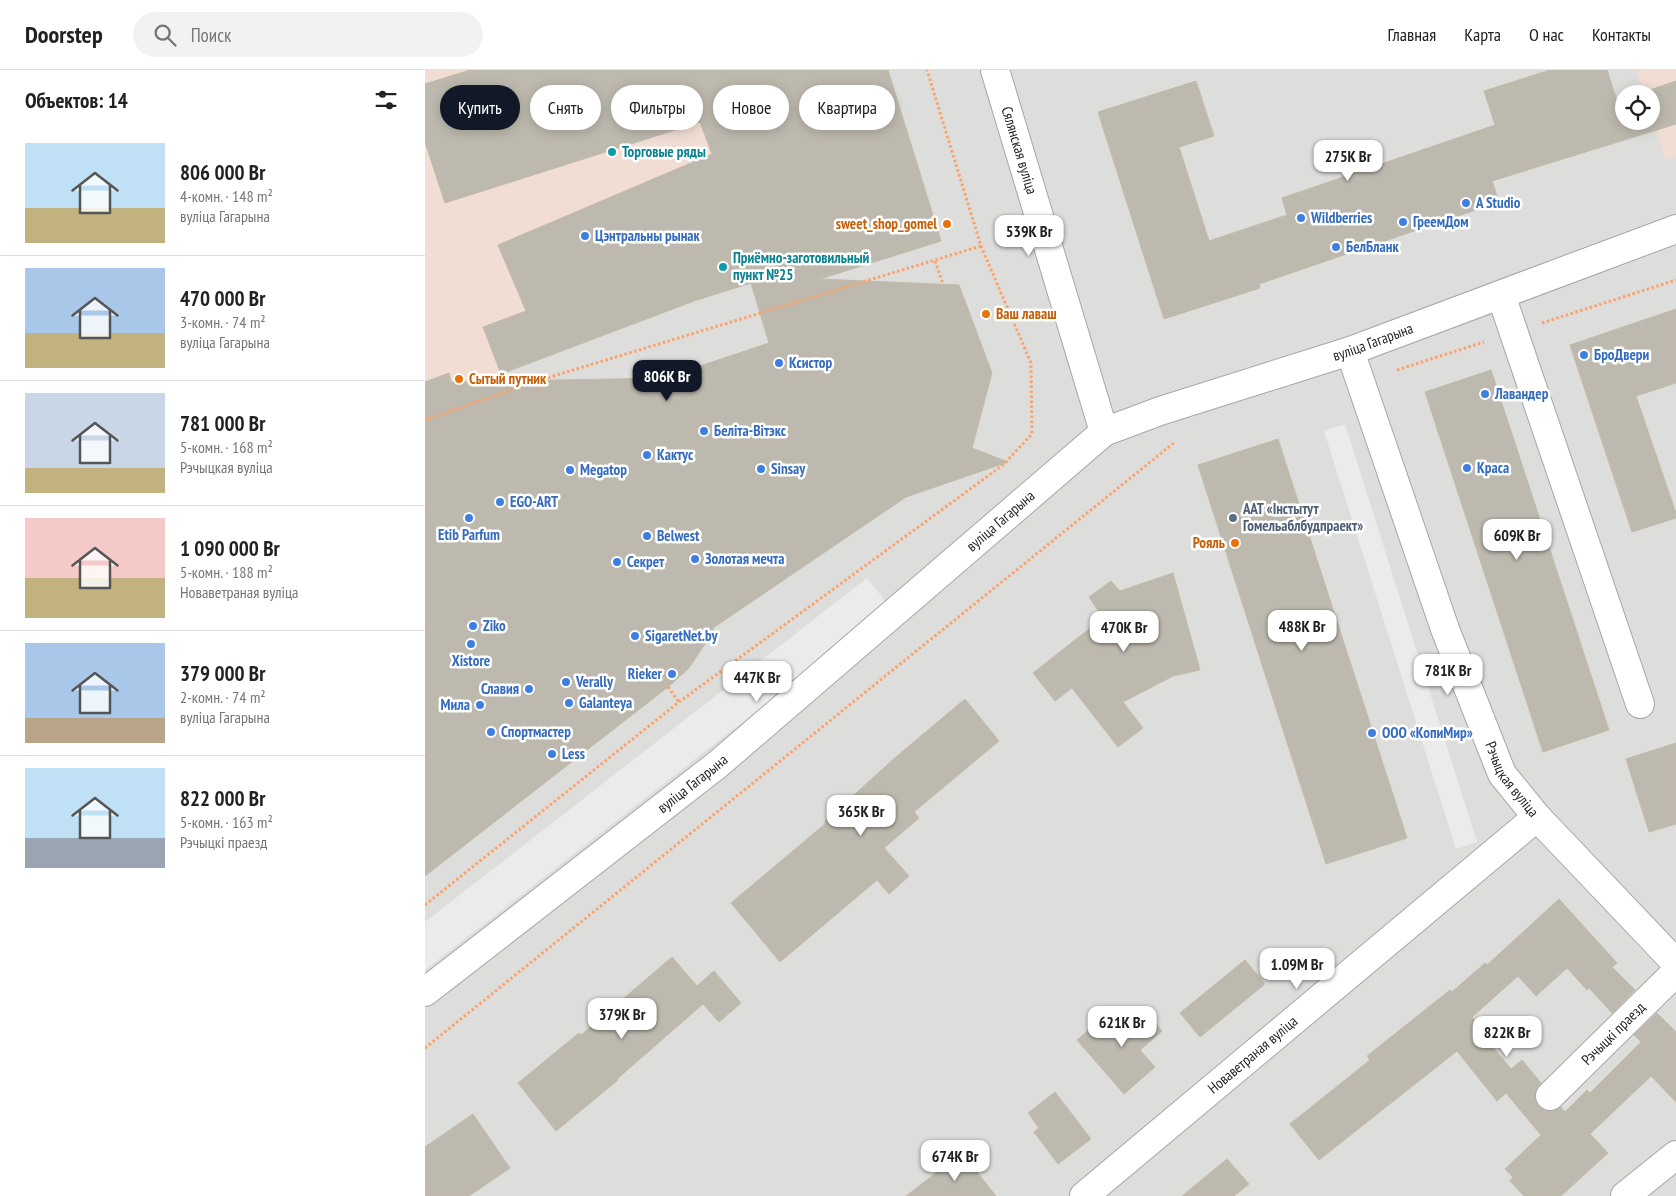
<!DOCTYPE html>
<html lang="ru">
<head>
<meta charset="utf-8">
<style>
	:root { --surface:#fff; --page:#f2f2f2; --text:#202124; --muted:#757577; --line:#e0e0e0; --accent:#111827 }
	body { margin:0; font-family:"PT Sans Narrow",sans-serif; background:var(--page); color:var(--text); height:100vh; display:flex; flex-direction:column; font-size:19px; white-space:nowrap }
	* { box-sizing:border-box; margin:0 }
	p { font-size:16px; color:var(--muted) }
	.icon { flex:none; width:28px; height:28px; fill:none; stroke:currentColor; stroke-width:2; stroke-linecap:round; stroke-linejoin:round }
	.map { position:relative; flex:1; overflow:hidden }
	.side { display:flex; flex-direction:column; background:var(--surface); width:425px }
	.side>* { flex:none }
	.top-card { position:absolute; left:15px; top:15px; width:475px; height:45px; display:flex; gap:10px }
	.fabs { position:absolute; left:1190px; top:15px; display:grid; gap:10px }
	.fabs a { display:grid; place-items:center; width:45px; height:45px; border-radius:50%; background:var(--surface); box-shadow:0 2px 12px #0003; font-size:25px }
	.price { position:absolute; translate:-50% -42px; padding:0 11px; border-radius:10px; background:#fff; color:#222; font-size:16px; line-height:32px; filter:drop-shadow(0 1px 2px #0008) }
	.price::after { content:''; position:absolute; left:50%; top:30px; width:15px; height:11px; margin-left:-8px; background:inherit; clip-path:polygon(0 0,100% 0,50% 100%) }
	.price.on { background:var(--accent); color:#fff }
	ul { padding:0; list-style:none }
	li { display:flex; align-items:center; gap:15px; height:125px; padding:0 25px }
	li+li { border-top:1px solid var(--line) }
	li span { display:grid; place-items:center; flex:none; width:140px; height:100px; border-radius:0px; color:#555 }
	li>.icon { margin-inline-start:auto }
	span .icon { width:60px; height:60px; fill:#fffc; stroke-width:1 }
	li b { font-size:21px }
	h2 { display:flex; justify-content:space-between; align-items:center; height:60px; padding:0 25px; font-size:21px }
	.chip { padding:0 18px; border-radius:22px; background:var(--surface); box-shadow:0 2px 12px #0003; font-size:18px; line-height:45px }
	.chip.on { background:var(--accent); color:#fff }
	header { display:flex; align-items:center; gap:30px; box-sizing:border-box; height:70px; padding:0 25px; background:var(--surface); border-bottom:1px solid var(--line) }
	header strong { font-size:24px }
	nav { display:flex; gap:28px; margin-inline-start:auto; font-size:18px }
	.search { width:350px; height:45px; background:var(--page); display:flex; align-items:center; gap:12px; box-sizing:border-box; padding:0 18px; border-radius:28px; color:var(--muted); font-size:19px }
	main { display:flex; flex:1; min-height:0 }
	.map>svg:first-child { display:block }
</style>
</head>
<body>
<header>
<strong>Doorstep</strong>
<div class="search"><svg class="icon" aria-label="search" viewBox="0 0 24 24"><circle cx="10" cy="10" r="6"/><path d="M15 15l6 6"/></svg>Поиск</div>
<nav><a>Главная</a><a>Карта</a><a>О нас</a><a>Контакты</a></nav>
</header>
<main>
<section class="side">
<h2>Объектов: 14<svg class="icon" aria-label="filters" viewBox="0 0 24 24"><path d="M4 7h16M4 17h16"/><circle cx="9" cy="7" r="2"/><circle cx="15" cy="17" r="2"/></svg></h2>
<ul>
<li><span style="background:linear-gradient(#bfe0f5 65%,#c2b280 0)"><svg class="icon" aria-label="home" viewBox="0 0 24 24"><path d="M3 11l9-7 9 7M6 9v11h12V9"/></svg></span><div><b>806 000 Br</b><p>4-комн. · 148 m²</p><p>вуліца Гагарына</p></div></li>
<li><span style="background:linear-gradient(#a9c7e8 65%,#c2b280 0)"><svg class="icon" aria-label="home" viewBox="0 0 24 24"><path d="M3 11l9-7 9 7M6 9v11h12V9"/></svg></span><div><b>470 000 Br</b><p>3-комн. · 74 m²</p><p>вуліца Гагарына</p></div></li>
<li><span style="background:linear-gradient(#c9d6e8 75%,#c2b280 0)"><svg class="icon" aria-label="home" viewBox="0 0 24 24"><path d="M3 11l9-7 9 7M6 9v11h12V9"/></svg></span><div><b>781 000 Br</b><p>5-комн. · 168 m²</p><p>Рэчыцкая вуліца</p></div></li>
<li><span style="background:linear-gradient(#f6c9c9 60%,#c2b280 0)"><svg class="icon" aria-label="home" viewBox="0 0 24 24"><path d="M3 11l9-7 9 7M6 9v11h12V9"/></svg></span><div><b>1 090 000 Br</b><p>5-комн. · 188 m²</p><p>Новаветраная вуліца</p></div></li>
<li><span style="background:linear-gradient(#a9c7e8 75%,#b9a48a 0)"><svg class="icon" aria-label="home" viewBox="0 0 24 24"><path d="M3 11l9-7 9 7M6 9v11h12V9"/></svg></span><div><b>379 000 Br</b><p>2-комн. · 74 m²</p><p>вуліца Гагарына</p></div></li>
<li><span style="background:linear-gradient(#bfe0f5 70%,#9aa5b1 0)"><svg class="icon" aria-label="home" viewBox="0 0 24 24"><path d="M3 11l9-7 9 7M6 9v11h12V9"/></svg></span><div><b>822 000 Br</b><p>5-комн. · 163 m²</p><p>Рэчыцкі праезд</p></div></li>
</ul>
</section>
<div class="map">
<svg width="1251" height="1126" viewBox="0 0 1251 1126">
	<rect width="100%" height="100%" fill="#f0f0e5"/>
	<path fill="#dddddc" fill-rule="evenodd" d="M 0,0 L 1251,0 L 1251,1126 L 0,1126 ZM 1199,24 L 1226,24 L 1226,51 L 1199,51 Z"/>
	<path fill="#f1ddd4" d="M 0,0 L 396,0 L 284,226 L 0,331 Z
		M 1211,0 L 1251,0 L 1251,87 L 1241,90 L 1226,46 L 1226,24 L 1219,24 Z"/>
	<path fill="#ebebeb" d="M 920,354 L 1052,772 L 1031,779 L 899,361 Z
		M 442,508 L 465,537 L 0,900 L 0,852 Z"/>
	<path fill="#bdb9ae" stroke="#c2bba7" d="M 45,0 L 463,0 L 516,171 L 395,209 L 534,215 L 567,303 L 547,378 L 583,392 L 481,427 L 288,558 L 291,569 L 282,571 L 264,598 L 243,617 L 0,806 L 0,312 L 24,303 L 26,312 L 239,308 L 344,273 L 326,213 L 269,231 L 76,304 L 58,257 L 101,241 L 73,175 L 287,84 L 275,52 L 20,133 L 0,72 L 0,14 Z
		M 1125,0 L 1182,0 L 1192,31 L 1199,29 L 1199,51 L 1226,51 L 1226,24 L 1213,24 L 1251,11 L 1251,54 L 1067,111 L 1074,132 L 834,214 L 835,218 L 739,249 L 673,42 L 771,11 L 789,66 L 754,77 L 784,171 L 862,145 L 857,128 L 1070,55 L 1059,21 Z
		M 1251,239 L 1251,313 L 1211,326 L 1251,443 L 1251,448 L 1207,462 L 1145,275 Z
		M 1066,300 L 1184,660 L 1118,682 L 1000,322 Z
		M 853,369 L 982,768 L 901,794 L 773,395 Z
		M 748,503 L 775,600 L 748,606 L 698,632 L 718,658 L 693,677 L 647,618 L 630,631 L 608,603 L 678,548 L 664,527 L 686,511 L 695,521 Z
		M 540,629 L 574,671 L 489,742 L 494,748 L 459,778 L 484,806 L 464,824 L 452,810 L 355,892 L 306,833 L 401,753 L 400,751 L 472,686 Z
		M 1251,673 L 1251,754 L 1224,762 L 1201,689 Z
		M 1134,829 L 1192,893 L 1187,897 L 1210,920 L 1187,943 L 1164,918 L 1162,920 L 1142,898 L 1111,926 L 1093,906 L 1047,947 L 1050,951 L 1047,952 L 1086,999 L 1097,990 L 1116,1013 L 1110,1022 L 1110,1030 L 1114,1037 L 1120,1041 L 1128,1041 L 1136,1037 L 1140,1042 L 1162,1020 L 1165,1023 L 1216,972 L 1209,965 L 1232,943 L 1251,962 L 1251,1032 L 1226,1006 L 1165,1064 L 1183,1083 L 1136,1126 L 1099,1126 L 1085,1111 L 1088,1107 L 1080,1099 L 1116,1065 L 1081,1023 L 1072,1031 L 1032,981 L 894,1090 L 865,1054 L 945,990 L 942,986 L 1025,920 L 1027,922 L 1060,893 L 1062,895 Z
		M 247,887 L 272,916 L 289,901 L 316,933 L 294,952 L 278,934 L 192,1009 L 193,1010 L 131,1061 L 93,1013 L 154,963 L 156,965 Z
		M 820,890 L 840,914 L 775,967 L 755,943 Z
		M 718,938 L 737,961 L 715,980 L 730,997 L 699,1024 L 652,970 L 683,943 L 695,957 Z
		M 630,1022 L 666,1069 L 633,1094 L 609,1062 L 614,1058 L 603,1043 Z
		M 48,1044 L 85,1098 L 44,1126 L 0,1126 L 0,1077 Z
		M 537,1083 L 571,1126 L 481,1126 Z
		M 802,1089 L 824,1114 L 809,1126 L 757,1126 Z"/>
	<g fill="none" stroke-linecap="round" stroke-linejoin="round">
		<defs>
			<g id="minor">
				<path id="s1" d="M 570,0 L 679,362"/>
				<path d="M 1076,225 L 1215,634"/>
				<path id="s2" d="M 925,281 L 1020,559 L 1077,704 L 1112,747 L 1251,893"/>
				<path id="s3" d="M 0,922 L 292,695 L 679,362 L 735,341 L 925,281 L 1251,159"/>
				<path id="s4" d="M 1125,1026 L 1251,902"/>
				<path id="s5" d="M 659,1126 L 1112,747"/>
				<path d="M 1200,1126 L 1251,1085"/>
			</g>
		</defs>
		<use href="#minor" stroke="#a6a6a6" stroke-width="30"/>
		<path stroke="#fda169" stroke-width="3" stroke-dasharray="2.5 2.5" stroke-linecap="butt" d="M 510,191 L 518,214
			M 1117,253 L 1251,210
			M 972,300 L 1059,272
			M 112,311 L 115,321
			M 0,350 L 112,311 L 556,176
			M 243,617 L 254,632
			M 0,835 L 254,632 L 578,395 L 607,364 L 606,293 L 556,176 L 502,0
			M 0,978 L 750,372"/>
		<use href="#minor" stroke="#fff" stroke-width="28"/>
	</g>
	<g fill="#0f9aa8" stroke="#fff" stroke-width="2">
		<circle cx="187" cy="82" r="5"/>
		<circle cx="298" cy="197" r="5"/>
	</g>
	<g fill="#3f7fe0" stroke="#fff" stroke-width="2">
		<circle cx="1041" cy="133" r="5"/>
		<circle cx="876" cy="148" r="5"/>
		<circle cx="978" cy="152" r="5"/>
		<circle cx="160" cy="166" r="5"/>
		<circle cx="911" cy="177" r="5"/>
		<circle cx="1159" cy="285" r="5"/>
		<circle cx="354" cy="293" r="5"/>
		<circle cx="1060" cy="324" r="5"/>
		<circle cx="279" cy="361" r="5"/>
		<circle cx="222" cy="385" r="5"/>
		<circle cx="1042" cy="398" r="5"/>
		<circle cx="336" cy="399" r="5"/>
		<circle cx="145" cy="400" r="5"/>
		<circle cx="75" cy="432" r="5"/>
		<circle cx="44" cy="448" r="5"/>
		<circle cx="222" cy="466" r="5"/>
		<circle cx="270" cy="489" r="5"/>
		<circle cx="192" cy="492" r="5"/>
		<circle cx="48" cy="556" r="5"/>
		<circle cx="210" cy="566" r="5"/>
		<circle cx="46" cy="574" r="5"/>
		<circle cx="247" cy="604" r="5"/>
		<circle cx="141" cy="612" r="5"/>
		<circle cx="104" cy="619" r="5"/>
		<circle cx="144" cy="633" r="5"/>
		<circle cx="55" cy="635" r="5"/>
		<circle cx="66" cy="662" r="5"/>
		<circle cx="947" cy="663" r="5"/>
		<circle cx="127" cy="684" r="5"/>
	</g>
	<g fill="#e8710a" stroke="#fff" stroke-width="2">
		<circle cx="522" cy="154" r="5"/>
		<circle cx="561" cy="244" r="5"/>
		<circle cx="34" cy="309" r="5"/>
		<circle cx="810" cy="473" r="5"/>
	</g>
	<circle fill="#5c6f8a" stroke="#fff" stroke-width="2" cx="808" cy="448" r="5"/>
	<g text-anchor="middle" stroke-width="5" stroke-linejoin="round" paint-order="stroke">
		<g font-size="15" fill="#1f1f1f" stroke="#fff">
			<text dy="5" stroke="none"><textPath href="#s1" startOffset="84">Сялянская вуліца</textPath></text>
			<text dy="5" stroke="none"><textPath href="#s3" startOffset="1164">вуліца Гагарына</textPath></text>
			<text dy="5" stroke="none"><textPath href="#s3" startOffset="744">вуліца Гагарына</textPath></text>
			<text dy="5" stroke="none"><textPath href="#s2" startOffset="459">Рэчыцкая вуліца</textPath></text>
			<text dy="5" stroke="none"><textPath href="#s3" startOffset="339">вуліца Гагарына</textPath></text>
			<text dy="5" stroke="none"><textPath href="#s4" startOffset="89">Рэчыцкі праезд</textPath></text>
			<text dy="5" stroke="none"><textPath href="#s5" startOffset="220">Новаветраная вуліца</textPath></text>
		</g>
		<g font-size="15" font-weight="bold" fill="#0d838f" stroke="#fff" text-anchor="start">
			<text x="197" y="87">Торговые ряды</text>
			<text x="308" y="193">Приёмно-заготовильный<tspan x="308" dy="17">пункт №25</tspan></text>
		</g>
		<g font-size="15" font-weight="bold" fill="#366cbe" stroke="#fff" text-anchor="start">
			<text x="1051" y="138">A Studio</text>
			<text x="886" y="153">Wildberries</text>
			<text x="988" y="157">ГреемДом</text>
			<text x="170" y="171">Цэнтральны рынак</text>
			<text x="921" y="182">БелБланк</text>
			<text x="1169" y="290">БроДвери</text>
			<text x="364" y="298">Ксистор</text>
			<text x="1070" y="329">Лавандер</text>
			<text x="289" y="366">Беліта-Вітэкс</text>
			<text x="232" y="390">Кактус</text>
			<text x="1052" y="403">Краса</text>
			<text x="346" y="404">Sinsay</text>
			<text x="155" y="405">Megatop</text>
			<text x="85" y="437">EGO-ART</text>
			<text x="44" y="470" text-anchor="middle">Etib Parfum</text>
			<text x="232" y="471">Belwest</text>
			<text x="280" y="494">Золотая мечта</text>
			<text x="202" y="497">Секрет</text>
			<text x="58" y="561">Ziko</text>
			<text x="220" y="571">SigaretNet.by</text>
			<text x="46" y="596" text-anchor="middle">Xistore</text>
			<text x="237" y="609" text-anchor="end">Rieker</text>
			<text x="151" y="617">Verally</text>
			<text x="94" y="624" text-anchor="end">Славия</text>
			<text x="154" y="638">Galanteya</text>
			<text x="45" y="640" text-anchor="end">Мила</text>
			<text x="76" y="667">Спортмастер</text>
			<text x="957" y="668">ООО «КопиМир»</text>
			<text x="137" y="689">Less</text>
		</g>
		<g font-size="15" font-weight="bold" fill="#c56008" stroke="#fff" text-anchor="end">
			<text x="512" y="159">sweet_shop_gomel</text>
			<text x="571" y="249" text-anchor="start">Ваш лаваш</text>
			<text x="44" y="314" text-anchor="start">Сытый путник</text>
			<text x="800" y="478">Рояль</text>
		</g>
		<g font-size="15" font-weight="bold" fill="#4e5e75" stroke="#fff" text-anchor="start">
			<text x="818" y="444">ААТ «Інстытут<tspan x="818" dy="17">Гомельаблбудпраект»</tspan></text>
		</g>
	</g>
</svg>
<div class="fabs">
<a><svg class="icon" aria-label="locate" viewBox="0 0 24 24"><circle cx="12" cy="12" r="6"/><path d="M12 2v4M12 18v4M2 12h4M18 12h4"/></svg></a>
</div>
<b class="price" style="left:923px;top:112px">275K Br</b>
<b class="price" style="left:604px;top:187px">539K Br</b>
<b class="price on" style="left:242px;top:332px">806K Br</b>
<b class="price" style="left:1092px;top:491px">609K Br</b>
<b class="price" style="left:877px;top:582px">488K Br</b>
<b class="price" style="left:699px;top:583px">470K Br</b>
<b class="price" style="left:1023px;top:626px">781K Br</b>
<b class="price" style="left:332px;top:633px">447K Br</b>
<b class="price" style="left:436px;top:767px">365K Br</b>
<b class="price" style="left:872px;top:920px">1.09M Br</b>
<b class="price" style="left:197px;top:970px">379K Br</b>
<b class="price" style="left:697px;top:978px">621K Br</b>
<b class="price" style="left:1082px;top:988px">822K Br</b>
<b class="price" style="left:530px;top:1112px">674K Br</b>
<div class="top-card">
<a class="chip on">Купить</a>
<a class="chip">Снять</a>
<a class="chip">Фильтры</a>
<a class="chip">Новое</a>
<a class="chip">Квартира</a>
</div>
</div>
</main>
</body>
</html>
